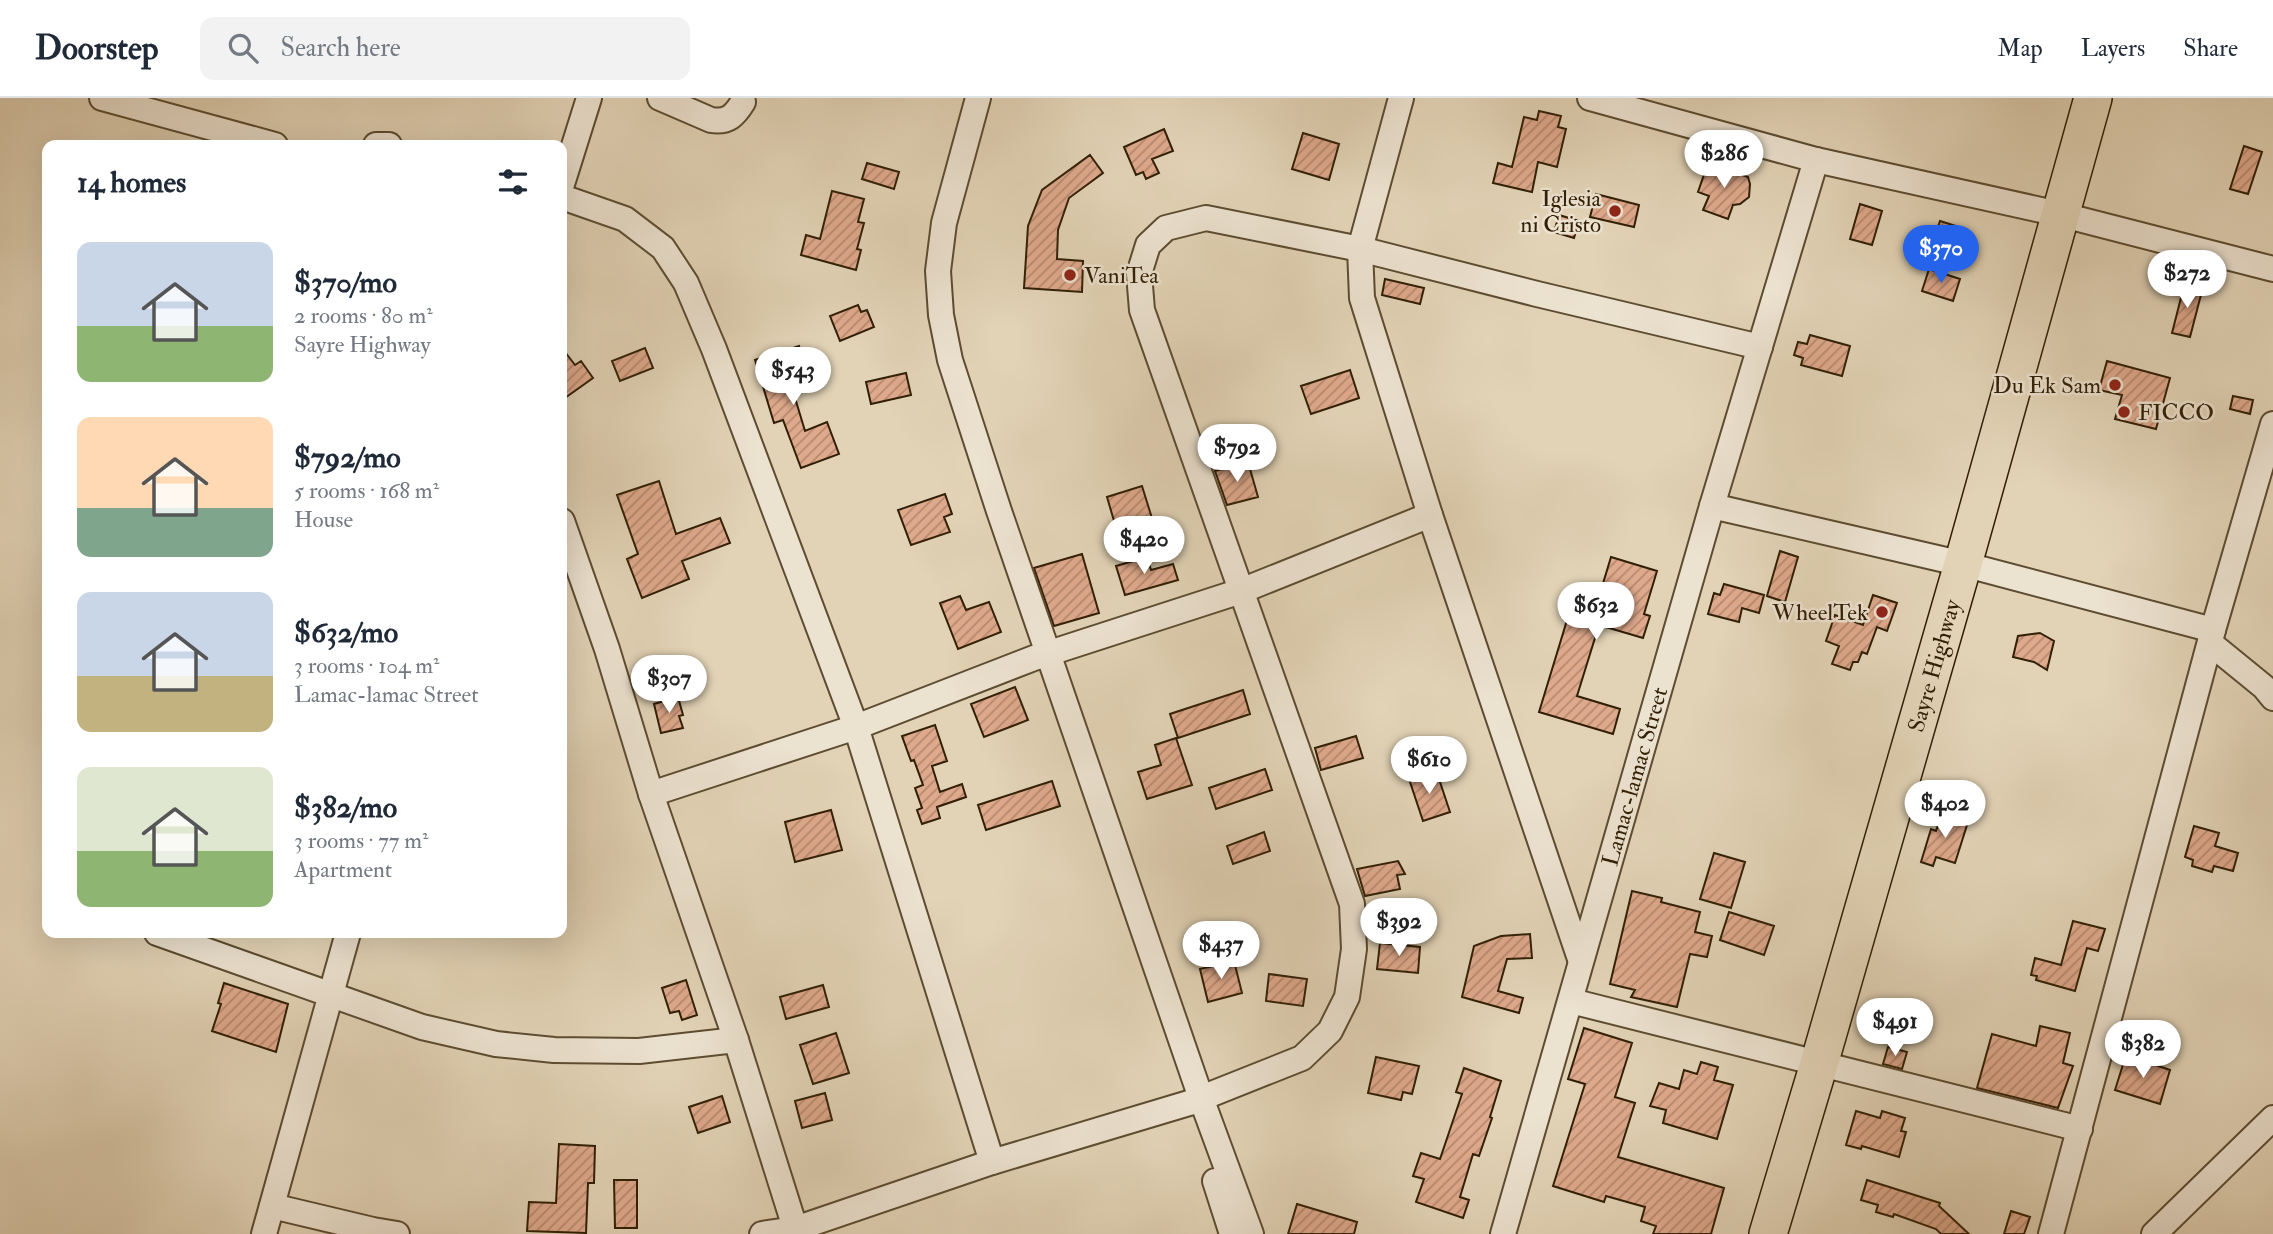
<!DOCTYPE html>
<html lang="en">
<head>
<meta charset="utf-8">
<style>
	:root { --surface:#fff; --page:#f2f2f3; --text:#1f2937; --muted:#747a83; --line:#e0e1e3; --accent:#2563eb }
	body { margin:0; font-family:"IM FELL Double Pica",serif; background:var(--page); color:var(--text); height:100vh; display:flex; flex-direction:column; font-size:26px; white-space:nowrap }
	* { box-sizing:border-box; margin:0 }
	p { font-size:23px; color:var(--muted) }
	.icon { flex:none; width:38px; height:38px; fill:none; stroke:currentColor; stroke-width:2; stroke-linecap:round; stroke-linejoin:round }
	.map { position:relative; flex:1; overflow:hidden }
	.details { position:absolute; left:42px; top:42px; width:525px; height:798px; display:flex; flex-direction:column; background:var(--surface); border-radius:14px; box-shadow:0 7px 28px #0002 }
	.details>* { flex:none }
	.price { position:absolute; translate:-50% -60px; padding:0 16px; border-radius:24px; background:#fff; color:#222; font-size:23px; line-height:46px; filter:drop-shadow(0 2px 4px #0008) }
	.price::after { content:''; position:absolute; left:50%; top:42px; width:21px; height:16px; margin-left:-10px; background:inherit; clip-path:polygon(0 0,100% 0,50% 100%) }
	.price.on { background:var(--accent); color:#fff }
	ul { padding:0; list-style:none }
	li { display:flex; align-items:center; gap:21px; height:175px; padding:0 35px }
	li span { display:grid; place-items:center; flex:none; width:196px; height:140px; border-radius:14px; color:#555 }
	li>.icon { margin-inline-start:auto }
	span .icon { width:84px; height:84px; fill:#fffc; stroke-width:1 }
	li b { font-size:30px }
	h2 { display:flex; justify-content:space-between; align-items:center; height:84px; padding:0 35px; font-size:30px }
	header { display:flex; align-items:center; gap:42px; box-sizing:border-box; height:98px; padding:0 35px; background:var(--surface); border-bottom:2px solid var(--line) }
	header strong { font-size:33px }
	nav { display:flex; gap:38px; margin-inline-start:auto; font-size:24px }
	.search { width:490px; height:63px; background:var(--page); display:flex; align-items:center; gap:18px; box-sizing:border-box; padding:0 24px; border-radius:14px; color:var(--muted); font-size:26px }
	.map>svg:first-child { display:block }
</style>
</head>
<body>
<header>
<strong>Doorstep</strong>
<div class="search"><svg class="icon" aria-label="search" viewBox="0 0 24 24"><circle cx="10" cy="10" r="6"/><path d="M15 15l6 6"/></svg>Search here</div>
<nav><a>Map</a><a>Layers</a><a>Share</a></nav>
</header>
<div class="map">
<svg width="2273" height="1136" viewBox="0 0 2273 1136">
	<defs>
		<pattern id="building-hatch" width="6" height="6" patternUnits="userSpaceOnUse" patternTransform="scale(1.75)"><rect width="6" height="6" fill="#dfa98c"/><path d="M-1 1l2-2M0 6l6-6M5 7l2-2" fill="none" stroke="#b58970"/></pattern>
	</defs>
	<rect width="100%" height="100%" fill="#e2d3b6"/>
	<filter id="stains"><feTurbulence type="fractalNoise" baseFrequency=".00286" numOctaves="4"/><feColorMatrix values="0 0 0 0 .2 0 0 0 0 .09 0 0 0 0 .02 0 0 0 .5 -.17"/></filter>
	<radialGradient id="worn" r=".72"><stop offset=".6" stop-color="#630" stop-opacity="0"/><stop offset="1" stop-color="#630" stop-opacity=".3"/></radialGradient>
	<path fill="url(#building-hatch)" stroke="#311f05" stroke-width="2" d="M 1539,13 L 1561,18 L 1558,29 L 1566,31 L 1557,69 L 1538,64 L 1532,94 L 1493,85 L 1498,65 L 1512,69 L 1524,19 L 1537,22 Z
		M 1164,31 L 1173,53 L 1152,61 L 1159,75 L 1146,81 L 1143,74 L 1136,77 L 1124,49 Z
		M 1303,35 L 1339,46 L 1329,82 L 1292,71 Z
		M 2244,48 L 2262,54 L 2248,96 L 2230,91 Z
		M 1090,57 L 1103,75 L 1069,100 L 1058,132 L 1057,161 L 1083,163 L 1082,194 L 1024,190 L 1028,128 L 1042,92 Z
		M 867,65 L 899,74 L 894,91 L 862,81 Z
		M 1708,65 L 1748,79 L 1750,86 L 1749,99 L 1740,106 L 1733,107 L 1728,121 L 1703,112 L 1709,98 L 1698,94 Z
		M 832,93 L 864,101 L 858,124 L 864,125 L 857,151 L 861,152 L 856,172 L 801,157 L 806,137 L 820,141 Z
		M 1596,96 L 1639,107 L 1634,129 L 1590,119 Z
		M 1860,106 L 1882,113 L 1872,147 L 1850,141 Z
		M 1559,117 L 1579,123 L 1574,140 L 1554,134 Z
		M 1940,123 L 1962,130 L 1956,150 L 1933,143 Z
		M 1929,171 L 1960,181 L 1953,203 L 1922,193 Z
		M 1385,181 L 1424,190 L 1420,206 L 1382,197 Z
		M 2185,184 L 2203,189 L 2190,239 L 2172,235 Z
		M 858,207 L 861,214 L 867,212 L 874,229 L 840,243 L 830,218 Z
		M 1810,237 L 1850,248 L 1842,278 L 1801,267 L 1803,260 L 1794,257 L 1798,244 L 1807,246 Z
		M 799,248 L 807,275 L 789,280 L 805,333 L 827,324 L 839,356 L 801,370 L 783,322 L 774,325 L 755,262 Z
		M 562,250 L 575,267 L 581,263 L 593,280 L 562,302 Z
		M 645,250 L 653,270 L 620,283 L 612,263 Z
		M 2107,263 L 2170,280 L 2156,331 L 2115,321 L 2122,297 L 2099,292 Z
		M 1350,272 L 1359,300 L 1311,316 L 1301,288 Z
		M 906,275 L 911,297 L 871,306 L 866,284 Z
		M 2233,298 L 2253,302 L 2250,316 L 2230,311 Z
		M 1248,364 L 1258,399 L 1227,407 L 1215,373 Z
		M 659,383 L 676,436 L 720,420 L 730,445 L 682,463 L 689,481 L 642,500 L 627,461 L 638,456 L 617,397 Z
		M 1142,388 L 1155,430 L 1119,440 L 1107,399 Z
		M 945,396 L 952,416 L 944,419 L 950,434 L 911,447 L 898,412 Z
		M 1780,453 L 1798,459 L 1785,504 L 1767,498 Z
		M 1082,456 L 1099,515 L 1054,528 L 1034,470 Z
		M 1147,459 L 1151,472 L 1173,466 L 1178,482 L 1125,497 L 1116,468 Z
		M 1611,459 L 1657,473 L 1644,516 L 1650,518 L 1643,540 L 1599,527 L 1577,598 L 1620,611 L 1613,636 L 1539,614 L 1575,496 L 1598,502 Z
		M 1724,486 L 1764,497 L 1759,515 L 1742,510 L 1739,524 L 1708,516 L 1714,495 L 1720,497 Z
		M 1873,497 L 1897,505 L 1887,533 L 1877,529 L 1867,556 L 1862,554 L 1858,564 L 1853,564 L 1850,572 L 1832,566 L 1839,548 L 1826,543 L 1835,517 L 1863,527 Z
		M 960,498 L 966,512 L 989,504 L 1001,534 L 958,551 L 940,505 Z
		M 2040,535 L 2054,543 L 2047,572 L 2034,564 L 2013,559 L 2018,538 Z
		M 1015,589 L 1028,622 L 984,639 L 971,606 Z
		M 1243,592 L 1250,616 L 1178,640 L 1170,616 Z
		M 678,599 L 683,617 L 679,618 L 683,630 L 661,635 L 654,606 Z
		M 935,627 L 947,663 L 932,668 L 940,694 L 962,686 L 966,699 L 937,709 L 940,720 L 922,726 L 917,712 L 922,710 L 915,690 L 923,687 L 914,662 L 911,663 L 902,638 Z
		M 1356,638 L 1363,660 L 1321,672 L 1315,650 Z
		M 1176,640 L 1192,687 L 1147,701 L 1138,674 L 1161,667 L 1155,647 Z
		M 1265,671 L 1272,692 L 1216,711 L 1209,690 Z
		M 1436,672 L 1450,714 L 1423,723 L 1409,681 Z
		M 1052,683 L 1060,708 L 986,732 L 978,707 Z
		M 831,712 L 842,752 L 795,764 L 785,724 Z
		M 1942,715 L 1968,724 L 1955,765 L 1936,759 L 1933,768 L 1921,764 L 1931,731 L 1936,733 Z
		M 2194,728 L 2219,735 L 2215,748 L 2238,755 L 2233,773 L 2214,768 L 2212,774 L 2192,768 L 2193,762 L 2185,759 Z
		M 1264,734 L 1270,753 L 1233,766 L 1227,748 Z
		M 1714,755 L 1745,764 L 1731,810 L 1700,801 Z
		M 1398,763 L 1405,776 L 1397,777 L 1400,791 L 1365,798 L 1357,771 Z
		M 1632,793 L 1662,800 L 1661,804 L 1700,814 L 1695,834 L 1712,838 L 1707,859 L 1690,856 L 1677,909 L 1631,899 L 1635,892 L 1610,886 Z
		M 1729,814 L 1774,828 L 1764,857 L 1720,842 Z
		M 2073,823 L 2105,831 L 2098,853 L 2087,850 L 2075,893 L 2036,882 L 2037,878 L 2031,877 L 2035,860 L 2061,867 Z
		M 1530,836 L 1532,860 L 1507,861 L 1498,893 L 1523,900 L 1519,915 L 1462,899 L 1474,848 L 1501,838 Z
		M 1380,845 L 1420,849 L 1418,875 L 1377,871 Z
		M 1234,863 L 1242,895 L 1208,904 L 1200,871 Z
		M 1269,876 L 1307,881 L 1303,908 L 1266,903 Z
		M 686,882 L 697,917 L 682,922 L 679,913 L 670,915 L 662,890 Z
		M 224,885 L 288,906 L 276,954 L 212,933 L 221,906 L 218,905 Z
		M 823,887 L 829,909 L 786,921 L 780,899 Z
		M 2040,928 L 2070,935 L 2063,965 L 2073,968 L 2058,1010 L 1977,990 L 1992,936 L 2036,948 Z
		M 1584,930 L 1632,945 L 1615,999 L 1635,1005 L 1618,1059 L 1724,1090 L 1711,1136 L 1653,1136 L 1656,1128 L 1641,1123 L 1645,1109 L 1606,1098 L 1604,1104 L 1553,1088 L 1585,986 L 1568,981 Z
		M 836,935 L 849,975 L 813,986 L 800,947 Z
		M 1888,949 L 1907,954 L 1902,971 L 1883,966 Z
		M 2126,957 L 2170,972 L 2160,1006 L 2115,992 Z
		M 1376,959 L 1419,968 L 1412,996 L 1403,994 L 1401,1002 L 1368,995 Z
		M 1701,964 L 1718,969 L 1714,982 L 1733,987 L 1717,1041 L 1663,1025 L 1666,1012 L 1650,1008 L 1659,985 L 1679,991 L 1684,972 L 1697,976 Z
		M 1464,970 L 1501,983 L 1490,1019 L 1492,1020 L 1479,1058 L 1473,1056 L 1460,1099 L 1469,1102 L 1463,1120 L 1416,1104 L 1424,1081 L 1413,1078 L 1421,1055 L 1440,1061 L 1462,996 L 1456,994 Z
		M 825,995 L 832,1022 L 802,1030 L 795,1003 Z
		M 722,998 L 730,1024 L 698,1035 L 689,1009 Z
		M 1856,1013 L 1880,1020 L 1882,1013 L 1905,1020 L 1901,1033 L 1906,1034 L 1899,1059 L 1862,1048 L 1861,1051 L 1846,1047 Z
		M 559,1046 L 595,1048 L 594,1085 L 588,1085 L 586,1135 L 527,1133 L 529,1104 L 556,1105 Z
		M 614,1082 L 637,1082 L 637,1130 L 615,1130 Z
		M 1867,1082 L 1940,1105 L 1939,1108 L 1969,1136 L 1941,1136 L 1936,1131 L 1894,1116 L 1893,1119 L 1876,1114 L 1878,1107 L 1861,1102 Z
		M 1297,1106 L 1357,1124 L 1354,1136 L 1288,1136 Z
		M 2011,1113 L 2030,1119 L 2024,1136 L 2004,1136 Z"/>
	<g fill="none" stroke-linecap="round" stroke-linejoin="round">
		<defs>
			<g id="minor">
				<path d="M 102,0 L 275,47"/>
				<path d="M 660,0 L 711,22 C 728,25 735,17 743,4"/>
				<path d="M 978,0 L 944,125 L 938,173 L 941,217 L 950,262 L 999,413 L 1201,1000 L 1251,1136"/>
				<path d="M 1401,0 L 1360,151 L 1362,200 L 1430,417 L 1580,861"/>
				<path d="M 1590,0 L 1816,62 L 2059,116 L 2273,171"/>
				<path d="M 376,47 L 389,47"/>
				<path d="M 562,86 L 589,0"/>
				<path d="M 562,99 L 625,121 L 663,150 L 686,185 L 714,251 L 856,629 L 992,1064"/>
				<path d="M 1712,408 L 1963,466 L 2213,532"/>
				<path d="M 562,423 L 607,551 L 651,696 L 736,942 L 797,1136"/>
				<path d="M 2210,545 L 2264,589 L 2273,600"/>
				<path d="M 651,696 L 856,629 L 1034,560 L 1241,493 L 1430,417"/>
				<path d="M 157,835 L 422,929 L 496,946 L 554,952 L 639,953 L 736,942"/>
				<path d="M 1571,903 L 2080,1031"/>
				<path d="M 1215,1083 L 1232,1136"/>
				<path d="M 272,1108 L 373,1132 L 397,1136"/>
				<path d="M 264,1136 L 348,835"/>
				<path d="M 762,1136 L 795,1131 L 992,1064 L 1189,1005 L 1302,960 L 1330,933 L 1347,899 L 1354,851 L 1352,806 L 1142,212 L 1139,176 L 1148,147 L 1166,130 L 1206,120 L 1360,151 L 1537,196 L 1760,249"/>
				<path id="s1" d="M 1503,1136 L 1712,408 L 1816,62"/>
				<path d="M 2051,1136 L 2213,532 L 2273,326"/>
				<path d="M 2154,1136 L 2273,1020"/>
			</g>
			<g id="highway">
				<path id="s2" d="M 1768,1136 L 1819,966 L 1963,466 L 2093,0"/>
			</g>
		</defs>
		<use href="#minor" stroke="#5d4c31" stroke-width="28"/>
		<use href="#highway" stroke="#311f05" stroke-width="40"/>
		<use href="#minor" stroke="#ece2d0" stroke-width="24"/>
		<use href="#highway" stroke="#e2d3b6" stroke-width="37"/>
	</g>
	<g fill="#8f2418" stroke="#ece2d0" stroke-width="2.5">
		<circle cx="1615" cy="113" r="7"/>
		<circle cx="1070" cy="177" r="7"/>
		<circle cx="2115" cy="287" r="7"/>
		<circle cx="2124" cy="314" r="7"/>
		<circle cx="1882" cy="514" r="7"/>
	</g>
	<g text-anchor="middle" stroke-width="5" stroke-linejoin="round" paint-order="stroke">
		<g font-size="23" fill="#311f05" stroke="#ece2d0" text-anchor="end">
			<text x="1601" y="108">Iglesia<tspan x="1601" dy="26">ni Cristo</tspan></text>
			<text x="1084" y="185" text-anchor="start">VaniTea</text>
			<text x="2101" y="295">Du Ek Sam</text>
			<text x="2138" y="322" text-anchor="start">FICCO</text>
			<text x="1868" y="522">WheelTek</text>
		</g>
		<g font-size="23" fill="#311f05" stroke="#ece2d0">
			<text dy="8" stroke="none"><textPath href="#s2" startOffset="592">Sayre Highway</textPath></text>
			<text dy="8" stroke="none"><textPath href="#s1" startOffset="476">Lamac-lamac Street</textPath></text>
		</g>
	</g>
	<rect width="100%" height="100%" filter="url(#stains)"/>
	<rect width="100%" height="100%" fill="url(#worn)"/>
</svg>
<b class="price" style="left:1724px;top:92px">$286</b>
<b class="price on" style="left:1941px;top:187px">$370</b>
<b class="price" style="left:2187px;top:212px">$272</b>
<b class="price" style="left:793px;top:309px">$543</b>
<b class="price" style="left:1237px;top:386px">$792</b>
<b class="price" style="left:1144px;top:478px">$420</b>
<b class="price" style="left:1596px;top:544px">$632</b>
<b class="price" style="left:669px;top:617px">$307</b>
<b class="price" style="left:1429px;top:698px">$610</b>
<b class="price" style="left:1945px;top:742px">$402</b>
<b class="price" style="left:1399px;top:860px">$392</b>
<b class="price" style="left:1221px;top:883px">$437</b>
<b class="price" style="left:1895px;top:960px">$491</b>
<b class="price" style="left:2143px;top:982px">$382</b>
<section class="details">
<h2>14 homes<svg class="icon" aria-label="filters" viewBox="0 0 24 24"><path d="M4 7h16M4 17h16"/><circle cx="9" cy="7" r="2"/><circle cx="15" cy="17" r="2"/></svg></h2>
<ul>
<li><span style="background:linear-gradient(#c9d6e8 60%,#8fb573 0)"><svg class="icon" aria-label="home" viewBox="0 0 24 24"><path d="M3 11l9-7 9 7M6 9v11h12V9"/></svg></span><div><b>$370/mo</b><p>2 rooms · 80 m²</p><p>Sayre Highway</p></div></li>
<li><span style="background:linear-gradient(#ffd9b3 65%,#7fa58c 0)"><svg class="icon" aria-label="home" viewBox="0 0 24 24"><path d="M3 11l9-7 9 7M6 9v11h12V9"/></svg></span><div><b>$792/mo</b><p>5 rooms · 168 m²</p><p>House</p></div></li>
<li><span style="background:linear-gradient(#c9d6e8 60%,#c2b280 0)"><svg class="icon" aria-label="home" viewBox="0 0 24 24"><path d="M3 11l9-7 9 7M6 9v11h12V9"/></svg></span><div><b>$632/mo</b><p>3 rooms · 104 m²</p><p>Lamac-lamac Street</p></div></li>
<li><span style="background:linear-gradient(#dfe7d0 60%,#8fb573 0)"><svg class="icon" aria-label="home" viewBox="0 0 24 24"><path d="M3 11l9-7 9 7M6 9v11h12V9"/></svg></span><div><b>$382/mo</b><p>3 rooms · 77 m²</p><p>Apartment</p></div></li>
</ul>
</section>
</div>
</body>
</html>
